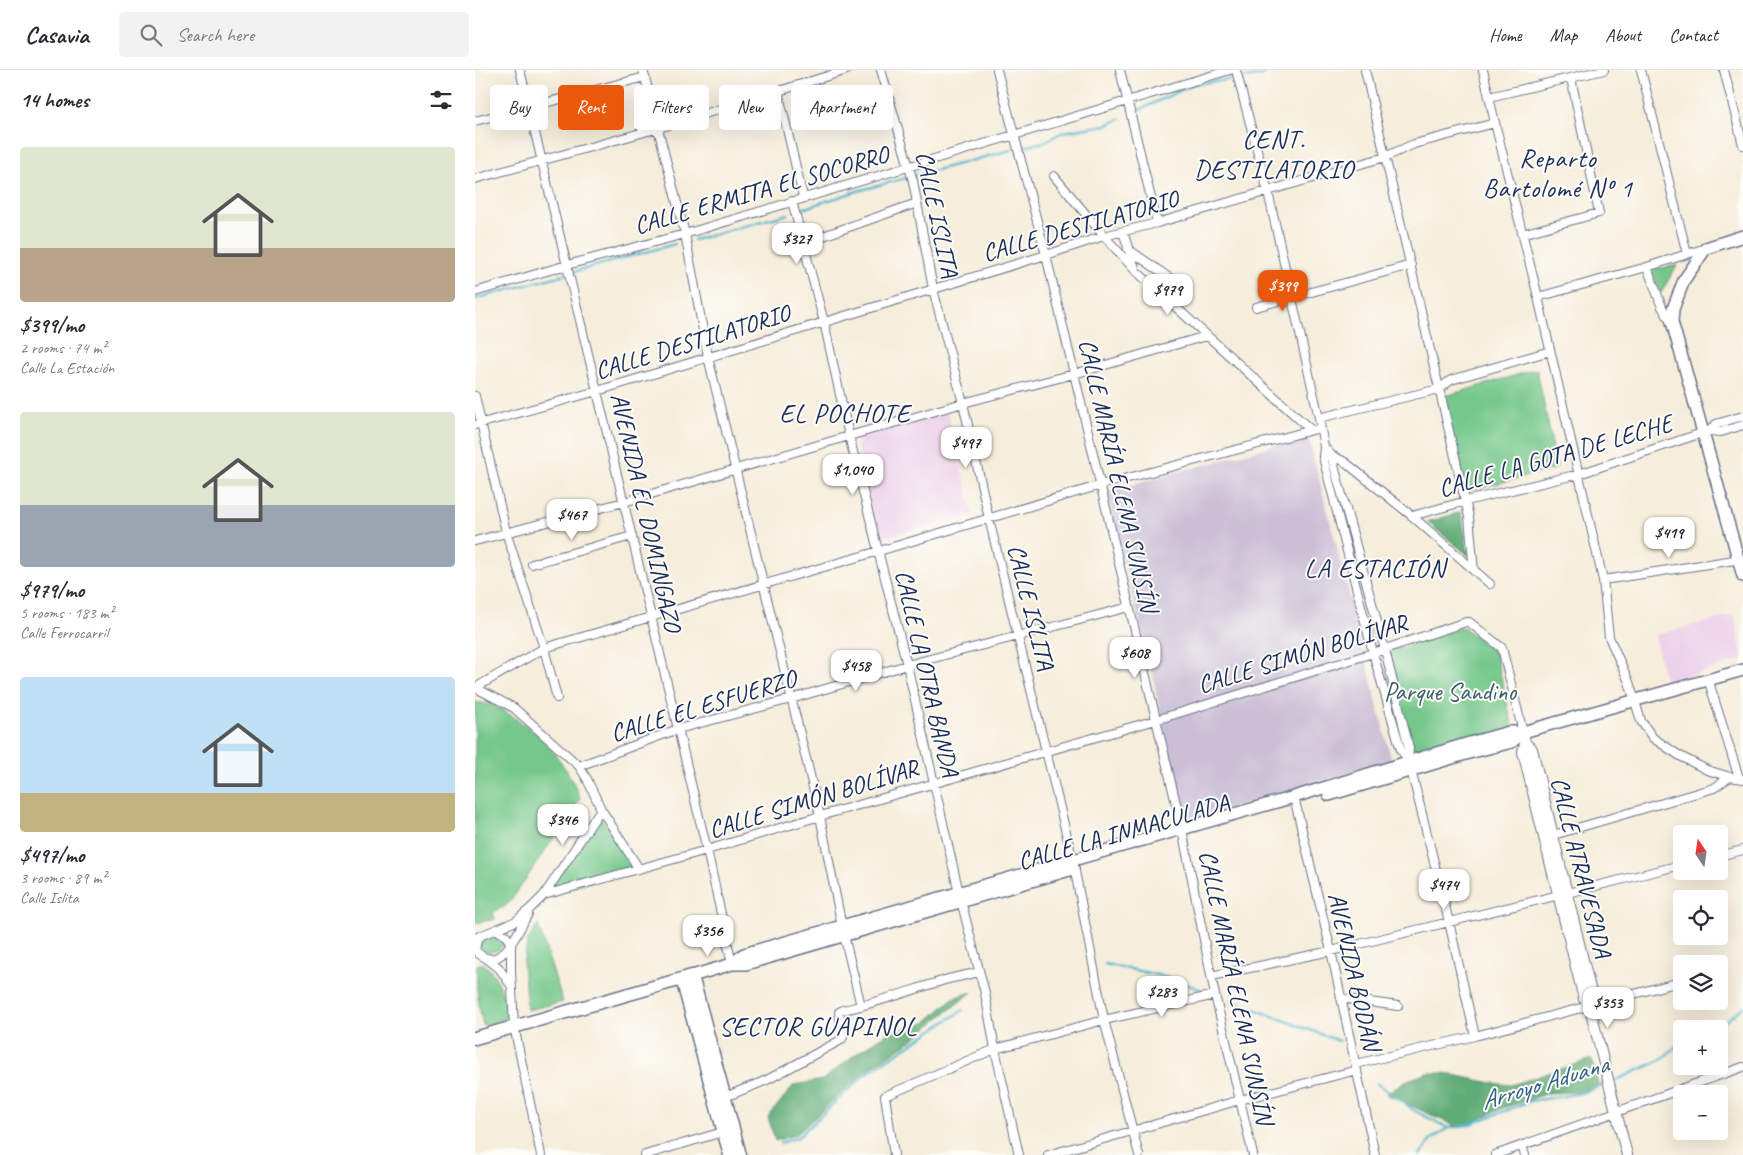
<!DOCTYPE html>
<html lang="en">
<head>
<meta charset="utf-8">
<style>
	:root { --surface:#fff; --page:#f2f2f3; --text:#2b2b33; --muted:#7c7c81; --line:#e1e1e2; --accent:#ea580c }
	body { margin:0; font-family:Caveat,sans-serif; background:var(--page); color:var(--text); height:100vh; display:flex; flex-direction:column; font-size:19px; white-space:nowrap }
	* { box-sizing:border-box; margin:0 }
	p { font-size:16px; color:var(--muted) }
	.icon { flex:none; width:28px; height:28px; fill:none; stroke:currentColor; stroke-width:2; stroke-linecap:round; stroke-linejoin:round }
	.map { position:relative; flex:1; overflow:hidden }
	.side { display:flex; flex-direction:column; background:var(--surface); width:475px }
	.side>* { flex:none }
	.banner { position:absolute; left:15px; top:15px; width:475px; height:45px; display:flex; gap:10px }
	.needle { width:32px; rotate:347deg }
	.controls { position:absolute; left:1198px; top:755px; display:grid; gap:10px }
	.controls a { display:grid; place-items:center; width:55px; height:55px; border-radius:5px; background:var(--surface); box-shadow:0 5px 20px #0002; font-size:25px }
	.price { position:absolute; translate:-50% -42px; padding:0 11px; border-radius:10px; background:#fff; color:#222; font-size:16px; line-height:32px; filter:drop-shadow(0 1px 2px #0008) }
	.price::after { content:''; position:absolute; left:50%; top:30px; width:15px; height:11px; margin-left:-8px; background:inherit; clip-path:polygon(0 0,100% 0,50% 100%) }
	.price.on { background:var(--accent); color:#fff }
	ul { padding:0; list-style:none }
	li { display:grid; align-content:center; gap:10px; height:265px; padding:0 20px }
	li span { display:grid; place-items:center; height:155px; border-radius:5px; color:#555 }
	li>.icon { margin-inline-start:auto }
	span .icon { width:90px; height:90px; fill:#fffc; stroke-width:1 }
	li b { font-size:21px }
	h2 { display:flex; justify-content:space-between; align-items:center; height:60px; padding:0 20px; font-size:21px }
	.tag { padding:0 18px; border-radius:5px; background:var(--surface); box-shadow:0 5px 20px #0002; font-size:18px; line-height:45px }
	.tag.on { background:var(--accent); color:#fff }
	header { display:flex; align-items:center; gap:30px; box-sizing:border-box; height:70px; padding:0 25px; background:var(--surface); border-bottom:1px solid var(--line) }
	header strong { font-size:24px }
	nav { display:flex; gap:28px; margin-inline-start:auto; font-size:18px }
	.search { width:350px; height:45px; background:var(--page); display:flex; align-items:center; gap:12px; box-sizing:border-box; padding:0 18px; border-radius:5px; color:var(--muted); font-size:19px }
	main { display:flex; flex:1; min-height:0 }
	.map>svg:first-child { display:block }
</style>
</head>
<body>
<header>
<strong>Casavia</strong>
<div class="search"><svg class="icon" aria-label="search" viewBox="0 0 24 24"><circle cx="10" cy="10" r="6"/><path d="M15 15l6 6"/></svg>Search here</div>
<nav><a>Home</a><a>Map</a><a>About</a><a>Contact</a></nav>
</header>
<main>
<section class="side">
<h2>14 homes<svg class="icon" aria-label="filters" viewBox="0 0 24 24"><path d="M4 7h16M4 17h16"/><circle cx="9" cy="7" r="2"/><circle cx="15" cy="17" r="2"/></svg></h2>
<ul>
<li><span style="background:linear-gradient(#dfe7d0 65%,#b9a48a 0)"><svg class="icon" aria-label="home" viewBox="0 0 24 24"><path d="M3 11l9-7 9 7M6 9v11h12V9"/></svg></span><div><b>$399/mo</b><p>2 rooms · 74 m²</p><p>Calle La Estación</p></div></li>
<li><span style="background:linear-gradient(#dfe7d0 60%,#9aa5b1 0)"><svg class="icon" aria-label="home" viewBox="0 0 24 24"><path d="M3 11l9-7 9 7M6 9v11h12V9"/></svg></span><div><b>$979/mo</b><p>5 rooms · 183 m²</p><p>Calle Ferrocarril</p></div></li>
<li><span style="background:linear-gradient(#bfe0f5 75%,#c2b280 0)"><svg class="icon" aria-label="home" viewBox="0 0 24 24"><path d="M3 11l9-7 9 7M6 9v11h12V9"/></svg></span><div><b>$497/mo</b><p>3 rooms · 89 m²</p><p>Calle Islita</p></div></li>
</ul>
</section>
<div class="map">
<svg width="1268" height="1085" viewBox="0 0 1268 1085">
	<rect width="100%" height="100%" fill="#fdfcf7"/>
	<filter id="ink" filterUnits="userSpaceOnUse"><feTurbulence type="fractalNoise" baseFrequency=".02" numOctaves="2"/><feDisplacementMap in="SourceGraphic" scale="10" xChannelSelector="R" yChannelSelector="G"/><feConvolveMatrix kernelMatrix="1 2 1 2 8 2 1 2 1" color-interpolation-filters="sRGB"/></filter>
	<filter id="wash" filterUnits="userSpaceOnUse"><feTurbulence type="fractalNoise" baseFrequency=".0096" numOctaves="4" result="noise"/><feDisplacementMap in="SourceGraphic" scale="20" xChannelSelector="R" yChannelSelector="G"/><feGaussianBlur stdDeviation="1.12" result="paint"/><feColorMatrix in="noise" values="0 0 0 0 0 0 0 0 0 0 0 0 0 0 0 0 0 1.4 0 .05"/><feComposite in="paint" operator="in"/></filter>
	<g filter="url(#wash)">
		<rect width="100%" height="100%" fill="#f6edda"/>
		<path fill="#ecd1ea" d="M 473,343 L 498,445 L 404,469 L 380,367 Z
			M 1259,545 L 1268,589 L 1190,614 L 1180,565 Z"/>
		<path fill="#cbbfd5" d="M 833,366 L 917,691 L 708,752 L 674,588 L 631,422 Z"/>
		<path fill="#74c78a" stroke="#487b74" d="M 1202,195 L 1186,223 L 1176,200 Z
			M 1062,299 L 1082,398 L 991,422 L 967,327 Z
			M 988,557 L 1020,582 L 1038,657 L 938,686 L 910,583 Z
			M 0,632 C 43,636 93,689 105,729 L 36,831 L 29,837 L 18,842 L 20,849 L 0,853 Z
			M 127,749 L 163,798 L 69,825 Z
			M 63,855 L 88,932 L 52,940 L 48,893 L 53,870 Z
			M 20,867 L 26,868 L 28,871 L 28,876 L 24,880 L 12,883 L 6,879 L 5,876 L 7,872 L 13,868 Z
			M 5,894 L 9,894 C 26,909 29,927 33,948 L 8,955 C 4,939 0,909 2,895 Z"/>
		<path fill="#5fac76" stroke="#3d6e6a" d="M 986,442 L 994,486 L 952,452 Z
			M 497,922 L 437,970 L 388,1003 L 322,1064 L 300,1071 L 293,1047 L 319,1015 L 347,1010 L 382,983 L 413,963 L 450,953 L 478,928 Z
			M 1117,989 L 1124,1018 L 1104,1022 L 1074,1023 L 1028,1038 L 984,1058 L 911,1024 L 930,1011 L 952,1003 L 969,1003 L 1017,1013 L 1036,1015 Z"/>
		<g fill="none" stroke-linecap="round" stroke-linejoin="round">
			<path stroke="#51b7cf" stroke-width="2.5" d="M 658,43 L 719,14 L 785,6 L 796,0
				M 548,77 L 569,72 L 588,62 L 631,55 L 645,49
				M 324,140 L 379,122 L 536,80
				M 219,170 L 313,144
				M 0,229 L 200,174
				M 630,894 L 688,906 L 730,921
				M 755,930 L 864,971
				M 1233,959 L 1247,954 L 1268,937
				M 1137,1012 L 1186,990 L 1206,972
				M 901,1013 L 940,1041 L 973,1058
				M 305,1073 L 323,1067 L 389,1005 L 488,940
				M 945,1085 L 955,1070 L 973,1058 L 993,1055 L 1056,1031 L 1103,1024 L 1132,1014"/>
		</g>
	</g>
	<g filter="url(#ink)">
		<g fill="none" stroke-linecap="round" stroke-linejoin="round">
			<defs>
				<path id="minor" d="M 45,0 L 232,780 L 257,894
					M 168,0 L 210,164 L 233,287 L 345,746 L 367,857 L 386,936
					M 406,0 L 438,111 L 458,219 L 488,333 L 514,449 L 598,791 L 629,950 L 664,1085
					M 522,0 L 571,185 L 707,759 L 740,925 L 778,1085
					M 645,0 L 682,153
					M 761,0 L 793,122 L 844,348 L 849,377 L 848,387 L 898,583 L 926,680 L 933,689 L 936,700 L 974,852 L 1000,966
					M 890,0 L 994,447 L 999,501
					M 1008,0 L 1020,53 L 1063,227 L 1128,510 L 1134,567 L 1154,612 L 1166,651 L 1178,668 L 1205,686 L 1232,700 L 1255,707 L 1268,709
					M 1166,0 L 1212,184
					M 1249,0 L 1268,75
					M 303,21 L 328,127
					M 1014,27 L 1129,0
					M 0,51 L 170,7
					M 579,106 L 629,166 L 660,200 L 835,359
					M 0,109 L 184,58 L 372,0
					M 317,131 L 349,252 L 374,366 L 432,595 L 484,823 L 510,923 L 520,979 L 544,1085
					M 648,162 L 660,198
					M 1047,164 L 1124,143 L 1096,8
					M 328,173 L 442,133
					M 653,179 L 699,211
					M 1172,197 L 1187,237 L 1196,252
					M 0,222 L 92,195 L 210,164 L 755,0
					M 1063,227 L 1172,197 L 1231,178
					M 781,237 L 936,195
					M 0,326 L 31,462 L 69,578 L 82,628
					M 844,348 L 964,319 L 976,310 L 1075,281
					M 0,355 L 122,321 L 571,185 L 629,166 L 682,153 L 910,87 L 939,74 L 1020,53
					M 1234,361 L 1241,354 L 1268,346
					M 849,377 L 856,385 L 910,580 L 934,678 L 933,689
					M 853,386 L 856,385 L 870,392 L 937,446 L 1015,514
					M 937,446 L 991,431 L 1104,404 L 1227,363 L 1234,361 L 1246,362 L 1268,355
					M 0,471 L 149,432 L 374,366 L 488,333 L 599,304 L 731,266
					M 57,494 L 157,466
					M 1128,510 L 1266,489
					M 1233,609 L 1264,708
					M 0,618 L 69,578 L 404,481 L 626,415 L 845,358
					M 1,618 L 39,638 L 104,696 L 112,709 L 126,739 L 164,799
					M 104,696 L 203,659 L 316,629 L 432,595 L 654,537
					M 819,727 L 856,881 L 900,1085
					M 1075,766 L 1239,718 L 1255,707
					M 1244,786 L 1268,780
					M 69,825 L 232,780 L 345,746 L 681,650 L 898,583 L 991,552 L 994,552 L 1027,578 L 1048,662
					M 22,860 L 31,866 L 36,874 L 36,902 L 39,956 L 66,1085
					M 6,865 L 2,871 L 0,880 C 25,908 43,861 53,844
					M 0,868 L 41,851 L 56,838 L 69,825 L 126,739
					M 11,888 L 24,898 L 35,914
					M 736,906 L 856,881 L 1206,795
					M 866,928 L 923,936
					M 881,994 L 1000,966 L 1197,914
					M 250,1027 L 292,1010 L 366,970 L 368,967 L 364,942 L 368,940 C 403,933 436,920 470,910 C 480,907 493,905 504,902
					M 1047,1076 L 1050,1085
					M 170,1085 L 251,1061
					M 419,1085 L 410,1026 L 520,979 L 629,950 L 740,925
					M 573,1085 L 765,1030 L 882,1000
					M 1020,1085 L 1268,997"/>
				<path id="tertiary" d="M 1048,662 L 1050,673 L 1048,682 L 1109,929 L 1114,934 L 1152,1085
					M 1050,673 L 1057,679 L 1117,927 L 1114,934"/>
				<path id="secondary" d="M 1268,166 L 1231,178 L 1209,210 L 1198,239 L 1197,252 L 1268,506
					M 854,725 L 994,683 L 1037,672 L 1048,662
					M 257,894 L 269,884 L 819,727 L 991,674 L 1034,662 L 1048,662 L 1268,600
					M 217,906 L 257,894 L 271,894 L 598,799"/>
				<path id="trunk" d="M 207,909 L 255,1085
					M 0,968 L 217,906 L 265,1085"/>
			</defs>
			<use href="#minor" stroke="#687289" stroke-width="10"/>
			<use href="#tertiary" stroke="#687289" stroke-width="12"/>
			<use href="#secondary" stroke="#687289" stroke-width="14"/>
			<use href="#trunk" stroke="#687289" stroke-width="15"/>
			<use href="#minor" stroke="#fff" stroke-width="8"/>
			<use href="#tertiary" stroke="#fff" stroke-width="10"/>
			<use href="#secondary" stroke="#fff" stroke-width="11"/>
			<use href="#trunk" stroke="#fff" stroke-width="12"/>
		</g>
	</g>
	<g text-anchor="middle" stroke-width="4" stroke-linejoin="round" paint-order="stroke">
		<g font-size="25" fill="#1b2f5e" stroke="#fdfcf7">
			<text transform="translate(286 119) rotate(-16)" y="9">CALLE ERMITA EL SOCORRO</text>
			<text transform="translate(463 144) rotate(78)" y="9">CALLE ISLITA</text>
			<text transform="translate(605 155) rotate(-16)" y="9">CALLE DESTILATORIO</text>
			<text transform="translate(217 271) rotate(-17)" y="9">CALLE DESTILATORIO</text>
			<text transform="translate(1080 385) rotate(-16)" y="9">CALLE LA GOTA DE LECHE</text>
			<text transform="translate(644 405) rotate(77)" y="9">CALLE MARÍA ELENA SUNSÍN</text>
			<text transform="translate(172 442) rotate(77)" y="9">AVENIDA EL DOMINGAZO</text>
			<text transform="translate(557 537) rotate(76)" y="9">CALLE ISLITA</text>
			<text transform="translate(827 583) rotate(-17)" y="9">CALLE SIMÓN BOLÍVAR</text>
			<text transform="translate(453 603) rotate(77)" y="9">CALLE LA OTRA BANDA</text>
			<text transform="translate(228 635) rotate(-17)" y="9">CALLE EL ESFUERZO</text>
			<text transform="translate(338 728) rotate(-17)" y="9">CALLE SIMÓN BOLÍVAR</text>
			<text transform="translate(648 761) rotate(-16)" y="9">CALLE LA INMACULADA</text>
			<text transform="translate(1107 797) rotate(76)" y="9">CALLE ATRAVESADA</text>
			<text transform="translate(880 901) rotate(77)" y="9">AVENIDA BODÁN</text>
			<text transform="translate(762 917) rotate(78)" y="9">CALLE MARÍA ELENA SUNSÍN</text>
		</g>
		<g font-size="25" fill="#365d6b" stroke="#fdfcf7">
			<text x="975" y="630">Parque Sandino</text>
		</g>
		<g font-size="26" letter-spacing="1" fill="#1b2f5e" stroke="#fdfcf7">
			<text x="799" y="78">CENT.<tspan x="799" dy="30">DESTILATORIO</tspan></text>
			<text x="1083" y="97">Reparto<tspan x="1083" dy="30">Bartolomé Nº 1</tspan></text>
			<text x="370" y="352">EL POCHOTE</text>
			<text x="900" y="507">LA ESTACIÓN</text>
			<text x="343" y="965">SECTOR GUAPINOL</text>
		</g>
		<g font-size="26" font-style="italic" fill="#2e5f86" stroke="#fdfcf7">
			<text transform="translate(1069 1012) rotate(-17)" y="9">Arroyo Aduana</text>
		</g>
	</g>
</svg>
<div class="controls">
<a><svg class="needle" viewBox="-14 -14 28 28"><path d="M0-13l5 13h-10z" fill="#e53935"/><path d="M0 13l5-13h-10z" fill="#7c7c81"/></svg></a>
<a><svg class="icon" aria-label="locate" viewBox="0 0 24 24"><circle cx="12" cy="12" r="6"/><path d="M12 2v4M12 18v4M2 12h4M18 12h4"/></svg></a>
<a><svg class="icon" aria-label="layers" viewBox="0 0 24 24"><path d="M12 4l9 5-9 5-9-5zM3 14l9 5 9-5"/></svg></a>
<a>+</a>
<a>−</a>
</div>
<b class="price" style="left:322px;top:195px">$327</b>
<b class="price on" style="left:808px;top:242px">$399</b>
<b class="price" style="left:693px;top:246px">$979</b>
<b class="price" style="left:491px;top:399px">$497</b>
<b class="price" style="left:378px;top:426px">$1,040</b>
<b class="price" style="left:97px;top:471px">$467</b>
<b class="price" style="left:1194px;top:489px">$419</b>
<b class="price" style="left:660px;top:609px">$608</b>
<b class="price" style="left:381px;top:622px">$458</b>
<b class="price" style="left:88px;top:776px">$346</b>
<b class="price" style="left:969px;top:841px">$474</b>
<b class="price" style="left:233px;top:887px">$356</b>
<b class="price" style="left:687px;top:948px">$283</b>
<b class="price" style="left:1133px;top:959px">$353</b>
<div class="banner">
<a class="tag">Buy</a>
<a class="tag on">Rent</a>
<a class="tag">Filters</a>
<a class="tag">New</a>
<a class="tag">Apartment</a>
</div>
</div>
</main>
</body>
</html>
